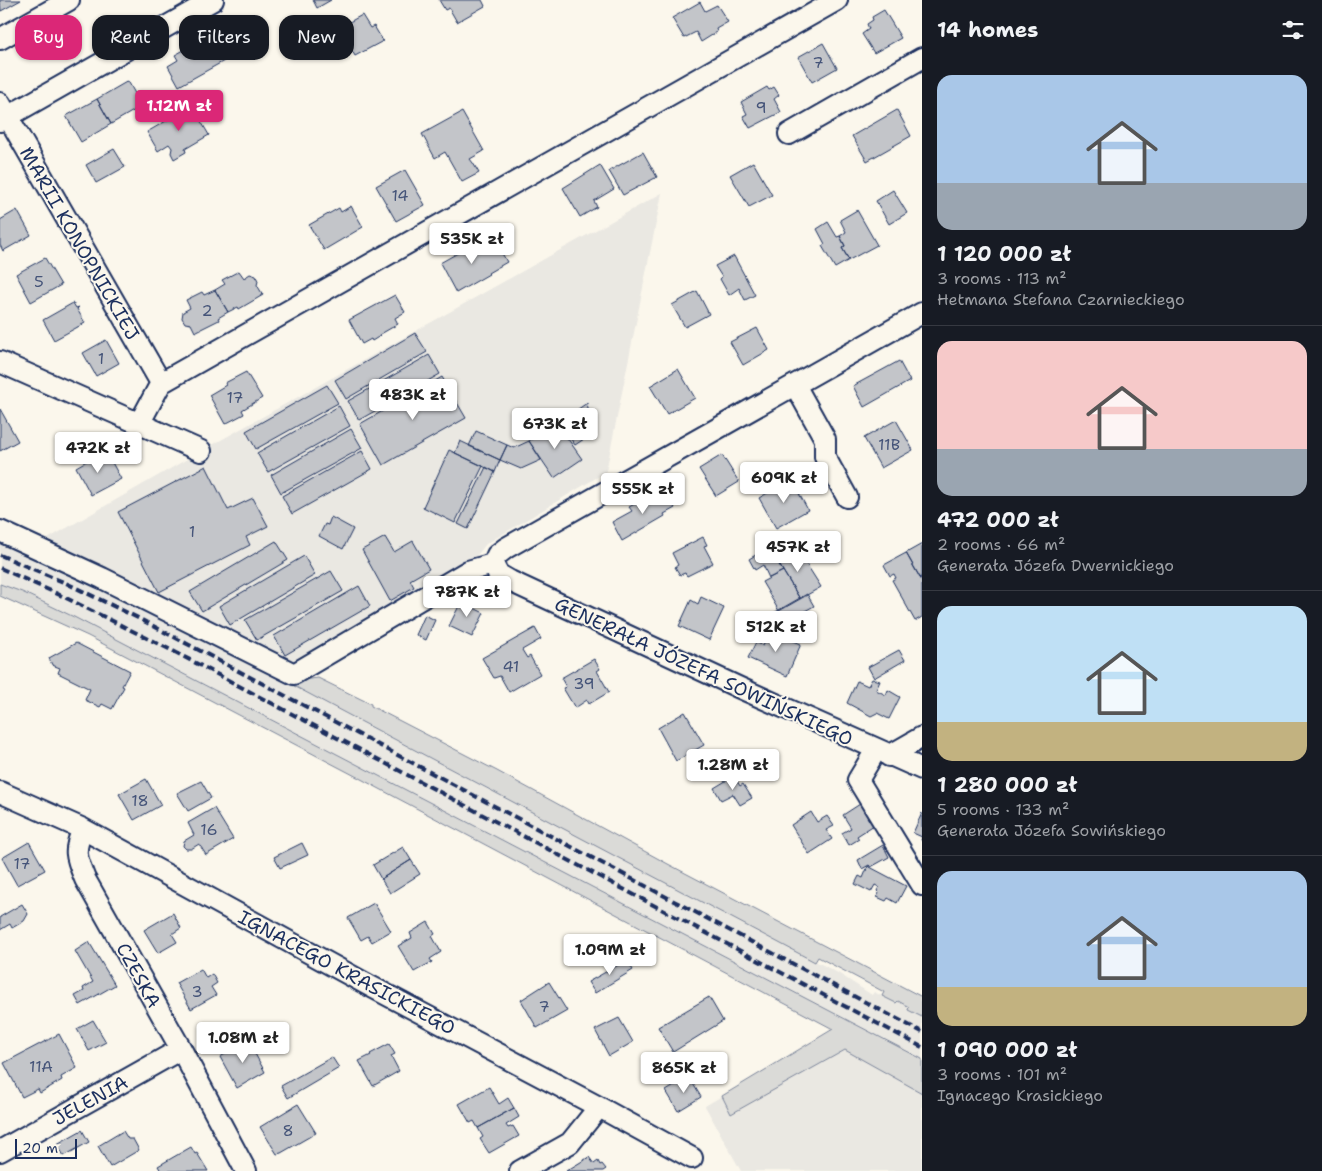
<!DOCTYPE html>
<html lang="en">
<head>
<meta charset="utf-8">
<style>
	:root { --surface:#171b24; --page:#242831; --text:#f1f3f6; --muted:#9ea1a6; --line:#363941; --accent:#db2777 }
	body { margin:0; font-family:"Shantell Sans",sans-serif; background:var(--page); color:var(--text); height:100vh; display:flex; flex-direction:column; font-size:19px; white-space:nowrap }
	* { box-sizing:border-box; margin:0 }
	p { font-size:16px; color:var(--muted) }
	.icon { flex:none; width:28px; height:28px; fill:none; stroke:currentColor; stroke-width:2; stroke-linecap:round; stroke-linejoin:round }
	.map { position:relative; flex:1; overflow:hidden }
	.side { display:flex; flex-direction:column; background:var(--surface); width:400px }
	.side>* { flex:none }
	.top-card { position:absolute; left:15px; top:15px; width:475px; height:45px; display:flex; gap:10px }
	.scale { position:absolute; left:15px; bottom:12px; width:62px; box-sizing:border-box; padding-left:5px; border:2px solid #1b2f5e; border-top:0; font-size:14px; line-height:18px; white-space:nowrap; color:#1b2f5e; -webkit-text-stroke:4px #fbf7ec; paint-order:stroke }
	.price { position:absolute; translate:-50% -42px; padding:0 11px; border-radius:5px; background:#fff; color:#222; font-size:16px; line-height:32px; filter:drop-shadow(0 1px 2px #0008) }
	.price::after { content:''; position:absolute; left:50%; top:30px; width:15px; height:11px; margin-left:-8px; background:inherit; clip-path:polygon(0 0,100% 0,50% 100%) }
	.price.active { background:var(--accent); color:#fff }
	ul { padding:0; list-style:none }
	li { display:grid; align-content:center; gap:10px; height:265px; padding:0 15px }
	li+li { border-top:1px solid var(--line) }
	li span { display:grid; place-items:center; height:155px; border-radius:15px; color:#555 }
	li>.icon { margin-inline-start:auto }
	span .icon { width:90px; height:90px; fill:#fffc; stroke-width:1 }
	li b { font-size:21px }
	h2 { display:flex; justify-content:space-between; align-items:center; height:60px; padding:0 15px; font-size:21px }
	.tag { padding:0 18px; border-radius:15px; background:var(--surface); box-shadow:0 1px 4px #0004; font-size:18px; line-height:45px }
	.tag.active { background:var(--accent); color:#fff }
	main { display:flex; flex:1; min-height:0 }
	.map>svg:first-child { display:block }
</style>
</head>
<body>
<main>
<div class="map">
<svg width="922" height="1171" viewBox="0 0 922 1171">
	<rect width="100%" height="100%" fill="#fbf7ec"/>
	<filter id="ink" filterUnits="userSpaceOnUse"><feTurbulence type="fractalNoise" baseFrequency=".02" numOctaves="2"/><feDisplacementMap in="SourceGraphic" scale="10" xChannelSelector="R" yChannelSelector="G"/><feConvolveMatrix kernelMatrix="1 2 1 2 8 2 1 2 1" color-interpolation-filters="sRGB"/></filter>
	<g filter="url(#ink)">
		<path fill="#eae8e2" d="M 662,193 L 606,472 L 486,544 L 466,569 L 296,669 L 44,541 L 189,458 Z
			M 0,539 L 145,607 L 838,973 L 872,995 L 874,992 L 896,1003 L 897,1001 L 909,1007 L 908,1010 L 922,1017 L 922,1059 L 74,617 L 22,592 L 0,584 Z
			M 832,1031 L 922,1078 L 922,1171 L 741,1171 L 705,1106 Z"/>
		<path fill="#dadad7" stroke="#7a849a" d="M 0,584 L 22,592 L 74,617 L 922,1059 L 922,1093 L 845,1050 L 731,1114 L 722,1096 L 833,1029 L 363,780 L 88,636 L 0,596 Z
			M 145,607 L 293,681 L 318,678 L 371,704 L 371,706 L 497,771 L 668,864 L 922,997 L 922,1017 L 908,1010 L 909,1007 L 898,1001 L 896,1003 L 882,996 L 884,992 L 818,957 L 815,962 Z"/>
		<path fill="#c3c5c9" stroke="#1b2f5e" d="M 0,0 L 21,0 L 1,11 Z
			M 313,0 L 331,0 L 317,8 Z
			M 439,0 L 482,0 L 485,6 L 457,22 L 449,8 L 445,10 Z
			M 700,2 L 705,11 L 717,5 L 728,22 L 716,29 L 717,32 L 701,42 L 696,32 L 684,38 L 672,18 Z
			M 884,10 L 901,38 L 874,53 L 862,34 L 869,29 L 867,24 L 873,20 L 872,17 Z
			M 362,15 L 370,28 L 374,26 L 383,41 L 355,56 L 347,42 L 343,45 L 335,30 Z
			M 208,32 L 224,61 L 179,86 L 168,66 L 178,60 L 175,55 L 193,45 L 191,42 Z
			M 823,43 L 837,68 L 812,82 L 798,57 Z
			M 128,81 L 142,106 L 111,124 L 97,99 Z
			M 767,87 L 769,90 L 774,87 L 779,95 L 774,99 L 781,112 L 750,128 L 743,116 L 747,114 L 741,102 Z
			M 97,99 L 111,124 L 81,142 L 66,116 Z
			M 192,106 L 209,135 L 185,149 L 186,152 L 174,159 L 171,153 L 172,148 L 169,144 L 158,151 L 147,132 Z
			M 897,110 L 911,136 L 867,161 L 852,136 Z
			M 462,112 L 484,151 L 470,159 L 473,163 L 479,173 L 462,182 L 445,152 L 435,158 L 422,134 Z
			M 114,149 L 125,167 L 96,183 L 86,165 Z
			M 643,152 L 657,177 L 623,195 L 609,171 Z
			M 753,162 L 772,195 L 749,207 L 730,175 Z
			M 600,165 L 614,189 L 594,201 L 597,207 L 580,217 L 563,188 Z
			M 405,170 L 425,205 L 396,221 L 376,186 Z
			M 893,190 L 907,213 L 889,224 L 876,201 Z
			M 351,206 L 363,227 L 324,250 L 309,225 L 339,208 L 341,212 Z
			M 17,210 L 31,235 L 3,251 L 0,245 L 0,220 Z
			M 857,210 L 877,245 L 849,260 L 842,248 L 845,246 L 840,236 L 846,232 L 840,220 Z
			M 828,222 L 837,237 L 840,236 L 845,246 L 842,248 L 849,260 L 835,268 L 822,246 L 825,244 L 817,229 Z
			M 479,241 L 483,248 L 495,241 L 507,262 L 488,273 L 489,274 L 456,293 L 440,263 Z
			M 734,256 L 755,295 L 745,300 L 739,288 L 729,295 L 720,279 L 722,277 L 715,266 Z
			M 45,258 L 61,285 L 31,302 L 16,274 Z
			M 239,271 L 244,278 L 250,274 L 256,276 L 258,281 L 257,285 L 263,295 L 239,309 L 238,307 L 228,312 L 215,290 L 225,284 L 222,280 Z
			M 215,290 L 228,312 L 218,318 L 219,320 L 195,332 L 191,324 L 185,323 L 182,318 L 183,312 L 190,308 L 186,300 L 202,292 L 204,295 Z
			M 697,291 L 709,314 L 685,327 L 672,305 Z
			M 395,295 L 405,312 L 395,318 L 398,324 L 379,335 L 380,336 L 372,341 L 371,339 L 362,344 L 349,320 Z
			M 73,303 L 76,308 L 79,307 L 77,309 L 85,323 L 54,340 L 43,320 Z
			M 757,328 L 769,350 L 743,365 L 730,342 Z
			M 415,333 L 427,352 L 346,399 L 335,380 Z
			M 106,340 L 119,363 L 96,376 L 83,353 Z
			M 429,355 L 440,374 L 359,420 L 348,401 Z
			M 899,361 L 910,381 L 864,407 L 853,386 Z
			M 678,369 L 695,398 L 667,414 L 650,386 Z
			M 246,372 L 262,398 L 242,410 L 244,414 L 225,424 L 209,395 L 226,385 L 225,383 Z
			M 442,377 L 466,418 L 383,465 L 360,424 Z
			M 327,385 L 338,403 L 256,449 L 246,431 Z
			M 587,403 L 593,433 L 575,445 L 559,422 Z
			M 339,406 L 350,426 L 268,472 L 257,453 Z
			M 0,409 L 18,441 L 0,451 Z
			M 896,420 L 913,450 L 881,468 L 864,438 Z
			M 556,422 L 582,459 L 554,478 L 529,441 Z
			M 351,429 L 362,448 L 281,493 L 271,475 Z
			M 476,431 L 507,445 L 500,460 L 469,446 Z
			M 460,441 L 500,460 L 495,472 L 455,453 Z
			M 529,441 L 541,460 L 521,469 L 500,460 L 507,445 L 514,448 Z
			M 449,450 L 483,466 L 455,523 L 423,507 Z
			M 362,451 L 372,469 L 292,514 L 282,496 Z
			M 722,455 L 739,482 L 716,496 L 699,469 Z
			M 109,457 L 121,479 L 91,495 L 76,467 L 90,459 L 91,461 L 97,458 L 100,462 Z
			M 206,466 L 228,510 L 253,498 L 268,526 L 246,537 L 250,545 L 159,592 L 118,512 Z
			M 486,467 L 495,472 L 468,529 L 458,524 Z
			M 791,479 L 808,510 L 776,528 L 759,498 Z
			M 665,491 L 675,508 L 664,514 L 665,516 L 622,541 L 612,522 L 632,511 L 629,507 L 653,494 L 654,496 Z
			M 331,517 L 353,529 L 343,549 L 319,536 L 325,524 L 328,525 Z
			M 385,537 L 394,552 L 413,541 L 429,569 L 410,580 L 414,587 L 390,601 L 362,550 Z
			M 703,537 L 707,545 L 704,546 L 713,563 L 687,576 L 685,573 L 680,575 L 675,567 L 678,565 L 672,553 Z
			M 276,541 L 288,560 L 202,611 L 190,592 Z
			M 922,544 L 922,577 L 920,578 L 906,553 Z
			M 795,546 L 821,587 L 800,599 L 775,558 Z
			M 769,547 L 783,571 L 769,578 L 763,565 L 755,570 L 749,559 Z
			M 906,553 L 922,581 L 922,617 L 915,621 L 892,580 L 896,578 L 894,574 L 890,576 L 884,565 Z
			M 304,556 L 315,575 L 230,625 L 219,606 Z
			M 331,571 L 343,591 L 257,640 L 245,620 Z
			M 783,571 L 800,599 L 779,611 L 762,582 Z
			M 359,586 L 370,606 L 285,655 L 274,636 Z
			M 807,594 L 814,606 L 765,633 L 758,622 Z
			M 701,597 L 724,608 L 709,640 L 679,626 L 691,600 L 698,604 Z
			M 467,599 L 475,603 L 472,607 L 484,613 L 472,637 L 449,626 L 461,602 L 464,604 Z
			M 425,615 L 435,620 L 426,640 L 416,635 Z
			M 535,628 L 541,639 L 522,650 L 527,658 L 530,656 L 540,674 L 509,692 L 500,676 L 494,678 L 482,658 Z
			M 770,631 L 801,644 L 787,676 L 748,658 L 756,642 L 763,646 Z
			M 76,643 L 130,671 L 122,686 L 124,687 L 112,709 L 102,704 L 100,707 L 85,700 L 90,689 L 58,673 L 60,668 L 52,665 L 49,658 Z
			M 899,650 L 905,660 L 874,678 L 868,667 Z
			M 594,659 L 600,669 L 597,671 L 609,692 L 589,704 L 587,700 L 575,708 L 563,688 L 566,687 L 561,678 Z
			M 872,679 L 880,681 L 876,690 L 886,695 L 888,690 L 900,697 L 889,719 L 877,713 L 871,716 L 847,703 L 857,681 L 868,686 Z
			M 685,712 L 704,745 L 676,761 L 658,728 Z
			M 734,776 L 740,786 L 743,784 L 752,798 L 740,805 L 733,794 L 721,800 L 714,788 Z
			M 146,779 L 161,805 L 134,820 L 119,794 Z
			M 201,781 L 211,798 L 188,811 L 177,793 Z
			M 860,804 L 874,825 L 857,836 L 859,839 L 849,845 L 842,833 L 851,828 L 843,815 Z
			M 214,808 L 233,839 L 206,855 L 199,844 L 191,849 L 186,849 L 183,846 L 184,841 L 194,835 L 188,823 Z
			M 811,812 L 817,822 L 827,816 L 834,826 L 826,830 L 832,839 L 809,854 L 791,825 Z
			M 922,813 L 922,841 L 921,840 L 922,837 L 913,833 Z
			M 29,842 L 45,870 L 17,885 L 2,858 Z
			M 302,843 L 308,855 L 280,868 L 274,857 Z
			M 883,845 L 889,857 L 871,867 L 869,865 L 862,869 L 858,860 Z
			M 403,847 L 411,860 L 381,879 L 373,865 Z
			M 411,860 L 420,874 L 390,893 L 381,879 Z
			M 868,866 L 906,886 L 897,903 L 888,898 L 886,901 L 877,897 L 879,893 L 877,891 L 879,887 L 875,885 L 871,892 L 855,884 L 859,876 L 863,878 Z
			M 374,903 L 391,931 L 372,942 L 368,936 L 361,940 L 348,918 Z
			M 22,904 L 28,914 L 24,921 L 12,928 L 10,924 L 0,930 L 0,917 Z
			M 173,913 L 181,928 L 172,934 L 177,942 L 158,953 L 144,930 Z
			M 428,922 L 435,934 L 432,936 L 441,952 L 430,959 L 432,962 L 414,972 L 398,946 L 412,938 L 410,933 Z
			M 89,942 L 115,985 L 80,1005 L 75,996 L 84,991 L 83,988 L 93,982 L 75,951 Z
			M 627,960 L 633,970 L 595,993 L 588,982 Z
			M 201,969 L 206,978 L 212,974 L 217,983 L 211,987 L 216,995 L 191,1009 L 176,983 Z
			M 549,982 L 567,1011 L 537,1028 L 521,1000 Z
			M 709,997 L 723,1021 L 673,1052 L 658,1027 Z
			M 619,1018 L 633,1042 L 609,1056 L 595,1030 Z
			M 93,1020 L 106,1042 L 89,1051 L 77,1029 Z
			M 59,1034 L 77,1068 L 61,1077 L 62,1080 L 40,1093 L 38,1089 L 22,1097 L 4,1063 Z
			M 248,1041 L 265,1072 L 237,1088 L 220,1057 Z
			M 389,1044 L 395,1054 L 391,1056 L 399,1071 L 373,1086 L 359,1061 L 371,1055 L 370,1054 Z
			M 332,1057 L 339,1068 L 288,1098 L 281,1086 Z
			M 689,1077 L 701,1097 L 678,1111 L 666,1091 Z
			M 489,1087 L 499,1104 L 508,1098 L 514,1108 L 478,1128 L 474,1121 L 470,1123 L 459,1104 Z
			M 298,1104 L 316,1133 L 281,1153 L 277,1154 L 260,1127 Z
			M 514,1108 L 519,1117 L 506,1125 L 508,1128 L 513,1126 L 519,1136 L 489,1153 L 480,1139 L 483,1137 L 478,1128 Z
			M 82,1130 L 89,1142 L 64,1156 L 57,1144 Z
			M 123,1131 L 128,1139 L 133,1139 L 139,1150 L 110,1167 L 98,1146 Z
			M 191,1147 L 195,1154 L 197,1153 L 208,1171 L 161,1171 L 158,1166 Z
			M 589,1157 L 594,1164 L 598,1161 L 600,1165 L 602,1164 L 606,1169 L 603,1171 L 566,1171 Z"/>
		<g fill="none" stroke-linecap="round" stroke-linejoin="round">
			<defs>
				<path id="minor" d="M 0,39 L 69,0
					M 0,103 L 161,383
					M 0,121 L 213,0
					M 789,134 L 922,58
					M 0,362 L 201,451
					M 795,385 L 825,439 L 825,457 L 847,497
					M 139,424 L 161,383 L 837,0
					M 0,531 L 102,578 L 294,674 L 468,571 L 493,564 L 497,555 L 506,548 L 922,313
					M 493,564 L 498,574 L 510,581 L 740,688 L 922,769
					M 876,750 L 858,780 L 922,885
					M 889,756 L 922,737
					M 0,792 L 83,829 L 370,986 L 599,1107 L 692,1158
					M 83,829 C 73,851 76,857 85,879 L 181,1049 L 246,1171
					M 0,1151 L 181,1049
					M 520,1171 L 570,1143 L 599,1107"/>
			</defs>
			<use href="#minor" stroke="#1b2f5e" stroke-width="24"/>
			<use href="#minor" stroke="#fbf7ec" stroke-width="20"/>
			<path stroke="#1b2f5e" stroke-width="4" stroke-dasharray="8 4" stroke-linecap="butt" d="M 0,555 L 68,584 L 140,619 L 922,1032
				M 0,568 L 62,596 L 173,651 L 922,1047"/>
		</g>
	</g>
	<g text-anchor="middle" stroke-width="4" stroke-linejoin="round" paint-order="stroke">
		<g font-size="16" fill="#455479">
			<text x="818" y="68">7</text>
			<text x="761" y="113">9</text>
			<text x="400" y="201">14</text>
			<text x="39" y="287">5</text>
			<text x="207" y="316">2</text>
			<text x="101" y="364">1</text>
			<text x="235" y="403">17</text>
			<text x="889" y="450">11B</text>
			<text x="192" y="537">1</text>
			<text x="511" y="672">41</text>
			<text x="584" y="689">39</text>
			<text x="140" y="806">18</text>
			<text x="209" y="835">16</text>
			<text x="22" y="869">17</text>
			<text x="197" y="997">3</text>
			<text x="544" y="1012">7</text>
			<text x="41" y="1072">11A</text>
			<text x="288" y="1136">8</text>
		</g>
		<g font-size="19" fill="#1b2f5e" stroke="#fbf7ec">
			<text transform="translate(80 243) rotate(60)" y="7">MARII KONOPNICKIEJ</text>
			<text transform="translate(704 671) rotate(25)" y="7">GENERAŁA JÓZEFA SOWIŃSKIEGO</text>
			<text transform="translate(347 972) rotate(28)" y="7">IGNACEGO KRASICKIEGO</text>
			<text transform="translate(139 975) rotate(61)" y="7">CZESKA</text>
			<text transform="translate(90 1100) rotate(-29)" y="7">JELENIA</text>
		</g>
	</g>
</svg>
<div class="scale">20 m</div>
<b class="price active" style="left:179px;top:132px">1.12M zł</b>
<b class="price" style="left:472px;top:265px">535K zł</b>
<b class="price" style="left:413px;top:421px">483K zł</b>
<b class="price" style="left:555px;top:450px">673K zł</b>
<b class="price" style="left:98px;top:474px">472K zł</b>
<b class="price" style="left:784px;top:504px">609K zł</b>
<b class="price" style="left:643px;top:515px">555K zł</b>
<b class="price" style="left:798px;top:573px">457K zł</b>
<b class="price" style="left:467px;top:618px">787K zł</b>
<b class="price" style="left:776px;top:653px">512K zł</b>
<b class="price" style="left:733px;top:791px">1.28M zł</b>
<b class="price" style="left:610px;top:976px">1.09M zł</b>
<b class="price" style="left:243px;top:1064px">1.08M zł</b>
<b class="price" style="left:684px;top:1094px">865K zł</b>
<div class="top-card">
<a class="tag active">Buy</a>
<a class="tag">Rent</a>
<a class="tag">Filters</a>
<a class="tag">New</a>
</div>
</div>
<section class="side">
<h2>14 homes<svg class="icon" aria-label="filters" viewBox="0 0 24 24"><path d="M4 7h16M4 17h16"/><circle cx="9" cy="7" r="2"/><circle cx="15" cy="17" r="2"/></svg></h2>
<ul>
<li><span style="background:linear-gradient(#a9c7e8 70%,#9aa5b1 0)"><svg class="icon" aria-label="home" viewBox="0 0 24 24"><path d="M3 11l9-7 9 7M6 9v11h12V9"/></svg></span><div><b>1 120 000 zł</b><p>3 rooms · 113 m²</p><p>Hetmana Stefana Czarnieckiego</p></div></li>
<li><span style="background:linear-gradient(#f6c9c9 70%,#9aa5b1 0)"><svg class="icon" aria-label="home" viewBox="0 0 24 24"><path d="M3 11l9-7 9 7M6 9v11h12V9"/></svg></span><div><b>472 000 zł</b><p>2 rooms · 66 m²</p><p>Generała Józefa Dwernickiego</p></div></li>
<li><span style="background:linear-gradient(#bfe0f5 75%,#c2b280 0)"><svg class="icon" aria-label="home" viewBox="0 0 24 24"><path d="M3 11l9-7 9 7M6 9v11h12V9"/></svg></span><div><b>1 280 000 zł</b><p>5 rooms · 133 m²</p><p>Generała Józefa Sowińskiego</p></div></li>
<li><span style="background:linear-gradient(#a9c7e8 75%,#c2b280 0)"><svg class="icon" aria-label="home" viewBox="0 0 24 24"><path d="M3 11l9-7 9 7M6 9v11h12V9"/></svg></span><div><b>1 090 000 zł</b><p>3 rooms · 101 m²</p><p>Ignacego Krasickiego</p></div></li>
</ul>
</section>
</main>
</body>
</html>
